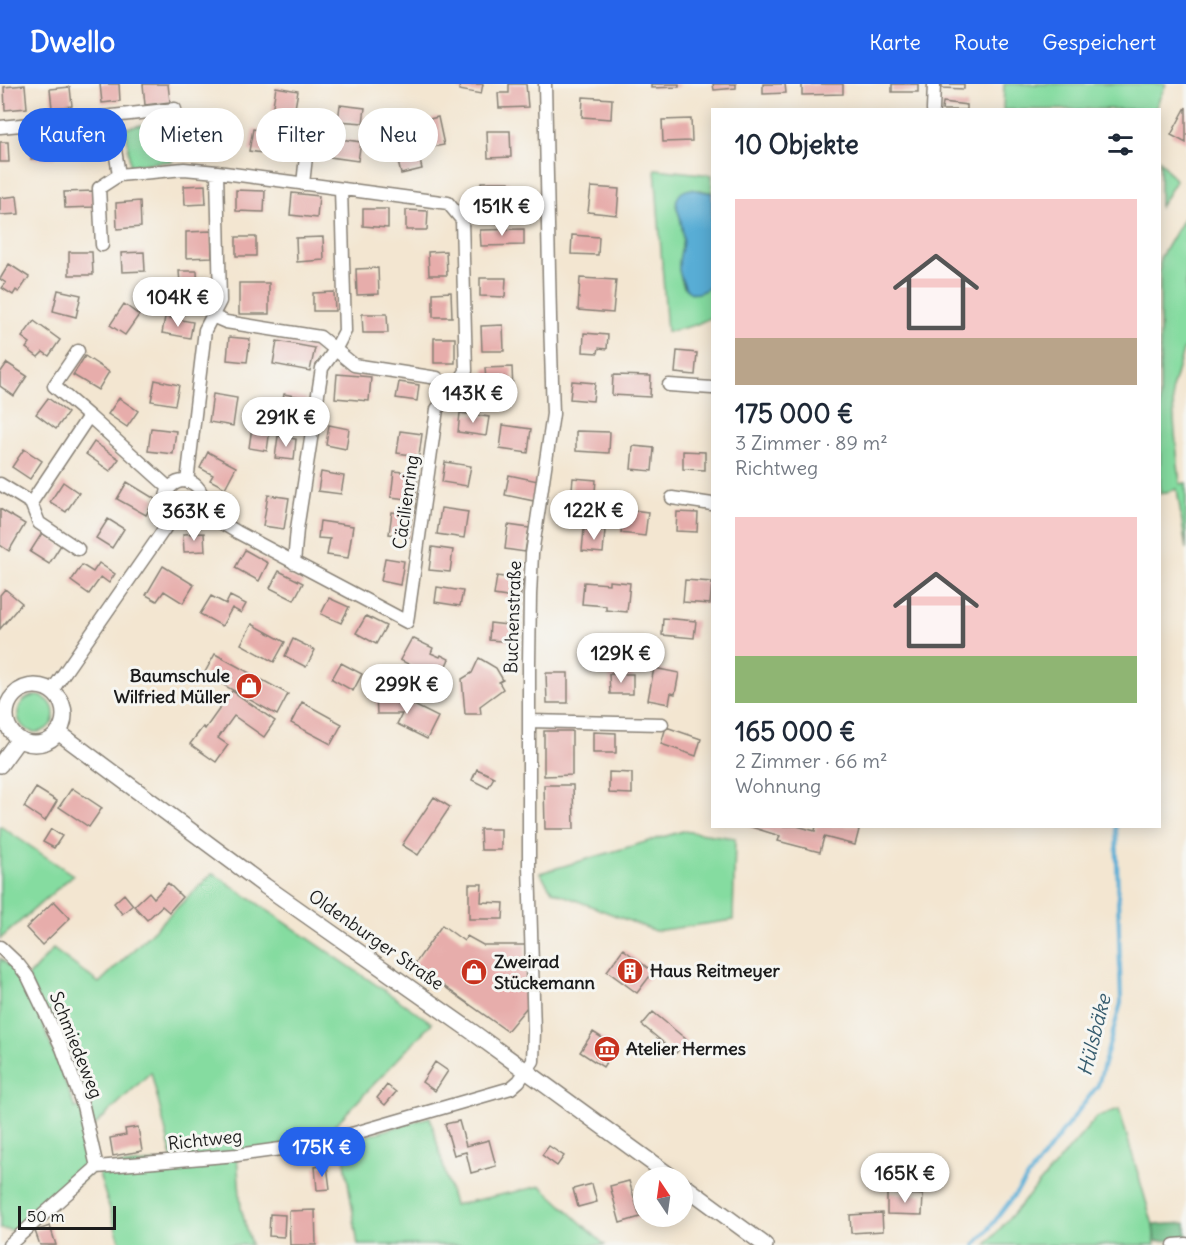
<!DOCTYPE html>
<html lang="de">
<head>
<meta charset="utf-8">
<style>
	:root { --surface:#fff; --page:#f6f6f7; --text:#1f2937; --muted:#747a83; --accent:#2563eb }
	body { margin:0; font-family:Delius,sans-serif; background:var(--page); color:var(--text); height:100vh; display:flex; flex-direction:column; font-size:22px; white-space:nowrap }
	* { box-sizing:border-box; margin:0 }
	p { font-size:20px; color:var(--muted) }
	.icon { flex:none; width:33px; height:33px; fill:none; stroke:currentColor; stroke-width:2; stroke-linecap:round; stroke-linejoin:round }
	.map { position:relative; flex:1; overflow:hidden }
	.details { position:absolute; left:711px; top:24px; width:450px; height:720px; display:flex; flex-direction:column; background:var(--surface); border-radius:0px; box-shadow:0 3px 15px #0003 }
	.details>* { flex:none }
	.banner { position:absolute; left:18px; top:24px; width:570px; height:54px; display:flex; gap:12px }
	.needle { width:39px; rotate:347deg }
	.buttons { position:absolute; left:633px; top:1083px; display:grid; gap:12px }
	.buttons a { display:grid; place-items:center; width:60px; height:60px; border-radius:50%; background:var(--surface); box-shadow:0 3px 15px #0003; font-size:30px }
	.scale { position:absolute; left:18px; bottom:15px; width:98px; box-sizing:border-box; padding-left:6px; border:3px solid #1c1c1c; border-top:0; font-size:16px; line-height:21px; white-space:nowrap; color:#1c1c1c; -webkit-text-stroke:4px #f6f6f2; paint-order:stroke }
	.price { position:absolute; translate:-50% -51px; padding:0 14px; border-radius:21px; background:#fff; color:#222; font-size:20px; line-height:39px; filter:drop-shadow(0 2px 3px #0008) }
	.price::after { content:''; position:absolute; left:50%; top:36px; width:18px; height:14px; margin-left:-9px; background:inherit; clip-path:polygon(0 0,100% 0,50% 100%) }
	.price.selected { background:var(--accent); color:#fff }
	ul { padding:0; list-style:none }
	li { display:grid; align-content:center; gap:12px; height:318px; padding:0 24px }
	li span { display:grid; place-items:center; height:186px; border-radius:0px; color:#555 }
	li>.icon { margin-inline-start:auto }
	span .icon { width:108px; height:108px; fill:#fffc; stroke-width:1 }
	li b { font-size:26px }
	h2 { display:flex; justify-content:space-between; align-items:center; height:72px; padding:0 24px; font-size:26px }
	.chip { padding:0 21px; border-radius:27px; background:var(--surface); box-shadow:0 3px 15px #0003; font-size:21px; line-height:54px }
	.chip.selected { background:var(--accent); color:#fff }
	header { display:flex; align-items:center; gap:36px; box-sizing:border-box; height:84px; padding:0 30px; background:var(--accent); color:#fff }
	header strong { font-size:28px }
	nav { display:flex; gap:33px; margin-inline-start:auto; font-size:21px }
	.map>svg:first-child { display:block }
</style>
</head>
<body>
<header>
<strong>Dwello</strong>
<nav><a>Karte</a><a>Route</a><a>Gespeichert</a></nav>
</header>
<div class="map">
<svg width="1186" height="1161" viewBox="0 0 1186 1161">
	<rect width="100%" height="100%" fill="#f6f6f2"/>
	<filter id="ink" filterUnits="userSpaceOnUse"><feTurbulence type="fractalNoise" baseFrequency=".0167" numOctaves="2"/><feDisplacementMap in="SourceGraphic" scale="12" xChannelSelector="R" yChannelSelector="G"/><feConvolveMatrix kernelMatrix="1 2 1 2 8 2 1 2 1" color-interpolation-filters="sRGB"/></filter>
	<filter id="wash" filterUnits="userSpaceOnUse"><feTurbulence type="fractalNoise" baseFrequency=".008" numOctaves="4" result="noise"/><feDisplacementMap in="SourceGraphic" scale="24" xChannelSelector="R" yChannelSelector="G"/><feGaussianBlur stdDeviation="1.35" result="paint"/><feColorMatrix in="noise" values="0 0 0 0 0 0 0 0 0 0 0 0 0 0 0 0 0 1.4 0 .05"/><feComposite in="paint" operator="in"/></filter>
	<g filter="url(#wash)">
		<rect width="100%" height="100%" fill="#f3e6d1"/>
		<path fill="#85dca0" stroke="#507c5e" stroke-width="1.5" fill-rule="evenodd" d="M 1004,0 L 1166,0 L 1155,25 L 1003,26 Z
			M 167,36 L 172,77 L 130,81 L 126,44 Z
			M 1160,76 L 1176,97 L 1160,123 Z
			M 655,85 L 712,91 L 712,109 L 700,106 L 676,121 C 681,133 684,147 682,160 C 680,181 676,182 684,203 L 701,208 L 712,202 L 712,233 L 695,241 L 667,248 Z
			M 1186,130 L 1186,262 L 1183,267 L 1172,305 L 1175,349 L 1180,400 L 1186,399 L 1186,465 L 1177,405 L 1160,410 L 1160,174 Z
			M18 630a18 18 0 1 1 36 0a18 18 0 1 1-36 0Z
			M 0,742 L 73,791 L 0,855 Z
			M 683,747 L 735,754 L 733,836 L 655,847 L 552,807 L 540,789 Z
			M 213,789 L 432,939 L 317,1060 L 237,1071 L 241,1124 L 251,1161 L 121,1161 L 97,1084 L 24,1147 L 0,1145 L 0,874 L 21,893 L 42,938 L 75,1024 L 83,1022 L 28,893 L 53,865 L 99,899 ZM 151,988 L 173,1077 L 97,1083 L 89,1047 Z
			M 1119,1025 L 1153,1141 L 1155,1161 L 986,1161 L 1097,1033 Z
			M 430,1033 L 454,1121 L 541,1102 L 605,1161 L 358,1161 L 342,1059 Z"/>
		<path fill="#6cbc86" stroke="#446c51" stroke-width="1.5" d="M 1186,1139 L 1186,1156 L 1155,1157 L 1153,1141 Z"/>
		<path fill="#59add5" stroke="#3a6478" stroke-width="1.5" d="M 691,105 L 712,109 L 712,202 C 700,209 689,216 683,198 C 680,192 678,187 679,180 C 679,172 682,164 683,157 C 683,149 682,141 680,133 C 678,127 675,122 677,115 C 680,108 684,106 691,105 Z"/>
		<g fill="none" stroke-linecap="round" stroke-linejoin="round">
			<path stroke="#59add5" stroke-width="4" d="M 975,1161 L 985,1150 L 1098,1001 L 1121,919 L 1116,742"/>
		</g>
		<g id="blocks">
			<path fill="#e7adab" d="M 100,0 L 119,0 L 120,17 L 102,19 Z
				M 143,0 L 168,0 L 170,18 L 145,21 Z
				M 460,0 L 483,0 L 481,10 L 459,6 Z
				M 509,0 L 526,0 L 528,23 L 499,24 L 498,9 L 509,9 Z
				M 651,0 L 679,0 L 679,3 L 651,4 Z
				M 713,0 L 736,0 L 736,4 L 714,6 Z
				M 763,0 L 785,0 L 786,9 L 763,10 Z
				M 802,0 L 843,0 L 843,10 L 802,11 Z
				M 892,0 L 918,0 L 918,8 L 892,8 Z
				M 942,0 L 964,0 L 964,5 L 942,4 Z
				M 25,1 L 27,24 L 5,26 L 4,3 Z
				M 70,3 L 72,22 L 52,24 L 50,5 Z
				M 276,3 L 298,7 L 294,30 L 272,27 Z
				M 583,13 L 612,15 L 611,35 L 582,33 Z
				M 943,18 L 967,21 L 967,26 L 942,26 Z
				M 340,21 L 365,24 L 363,39 L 338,37 Z
				M 1186,23 L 1186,59 L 1171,51 Z
				M 438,33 L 444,61 L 423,65 L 417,38 Z
				M 214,34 L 217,64 L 192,66 L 189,37 Z
				M 691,35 L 692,57 L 663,58 L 662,36 Z
				M 253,45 L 287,51 L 283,72 L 249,67 Z
				M 487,47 L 510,47 L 511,73 L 488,74 Z
				M 92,49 L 93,68 L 70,69 L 69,50 Z
				M 333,54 L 361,58 L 358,77 L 330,73 Z
				M 54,57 L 55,74 L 31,75 L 30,58 Z
				M 0,58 L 8,58 L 9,78 L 0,78 Z
				M 416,60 L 422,85 L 401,90 L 395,65 Z
				M 481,98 L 509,98 L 509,134 L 482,134 Z
				M 205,101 L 206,120 L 185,121 L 184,102 Z
				M 591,103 L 619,105 L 617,131 L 588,128 Z
				M 236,106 L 265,107 L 264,128 L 236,127 Z
				M 93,107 L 94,123 L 65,124 L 64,108 Z
				M 292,109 L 319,112 L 317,134 L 290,131 Z
				M 17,112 L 19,130 L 0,131 L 0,114 Z
				M 140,117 L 141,143 L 117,145 L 116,119 Z
				M 363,125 L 388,125 L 388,144 L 363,142 Z
				M 406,126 L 428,127 L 427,146 L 406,146 Z
				M 524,145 L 524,161 L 481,162 L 480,146 Z
				M 211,147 L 212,173 L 186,174 L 186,148 Z
				M 572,151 L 599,153 L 598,171 L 571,170 Z
				M 236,153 L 256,153 L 256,172 L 236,172 Z
				M 323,153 L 324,176 L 297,178 L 296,154 Z
				M 446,167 L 447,191 L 429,191 L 428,168 Z
				M 69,168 L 92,168 L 93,191 L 69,191 Z
				M 144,168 L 145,187 L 122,188 L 121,169 Z
				M 9,180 L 29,193 L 19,208 L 16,206 L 13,211 L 2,204 L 6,199 L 0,195 Z
				M 378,184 L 379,210 L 357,211 L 356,185 Z
				M 179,187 L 197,187 L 198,213 L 181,211 Z
				M 480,194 L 506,194 L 505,213 L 480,212 Z
				M 580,194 L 616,196 L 613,229 L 578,226 Z
				M 239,199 L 269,199 L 269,230 L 239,230 Z
				M 58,206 L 81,211 L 76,233 L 53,227 Z
				M 334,208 L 335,227 L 313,227 L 313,209 Z
				M 451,208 L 452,233 L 433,233 L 433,209 Z
				M 124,220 L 139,231 L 125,251 L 110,241 Z
				M 362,230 L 387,230 L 388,249 L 363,249 Z
				M 165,233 L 193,238 L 190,254 L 162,249 Z
				M 34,237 L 60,256 L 49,272 L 43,268 L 38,273 L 26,264 L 30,259 L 22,253 Z
				M 503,241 L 504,267 L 482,267 L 481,242 Z
				M 584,249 L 608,251 L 607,265 L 599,264 L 598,269 L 583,268 Z
				M 229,253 L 250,255 L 247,278 L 227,276 Z
				M 434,254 L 455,254 L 455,279 L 434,279 Z
				M 277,257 L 315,264 L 310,287 L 273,280 Z
				M 677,267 L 697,269 L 695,291 L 675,289 Z
				M 85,272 L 109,288 L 98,306 L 73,291 Z
				M 7,279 L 27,292 L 14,312 L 0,302 L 0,289 Z
				M 512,283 L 513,307 L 487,309 L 485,284 Z
				M 337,290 L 371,293 L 369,317 L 335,314 Z
				M 613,291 L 651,292 L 650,313 L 612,311 Z
				M 155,296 L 179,301 L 175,321 L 151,317 Z
				M 572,297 L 595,299 L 593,317 L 570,315 Z
				M 399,298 L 419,301 L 417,317 L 396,314 Z
				M 213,310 L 237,314 L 233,342 L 209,338 Z
				M 284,310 L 306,314 L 303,335 L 280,331 Z
				M 48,314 L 68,329 L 56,345 L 36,330 Z
				M 119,314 L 138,327 L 127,343 L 108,330 Z
				M 460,329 L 489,333 L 486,352 L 458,348 Z
				M 329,341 L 349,345 L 346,365 L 326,361 Z
				M 503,341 L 531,345 L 528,369 L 500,365 Z
				M 252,343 L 270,345 L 267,367 L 249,364 Z
				M 151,344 L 176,347 L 173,370 L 148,367 Z
				M 400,347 L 422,350 L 419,372 L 397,369 Z
				M 576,347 L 610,348 L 609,369 L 576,367 Z
				M 278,352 L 296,355 L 294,376 L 275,374 Z
				M 94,358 L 119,375 L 110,387 L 86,370 Z
				M 633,362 L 654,364 L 652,387 L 631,385 Z
				M 24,365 L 42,377 L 30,395 L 12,383 Z
				M 683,367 L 705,368 L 705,386 L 683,385 Z
				M 208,368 L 236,383 L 225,404 L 210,396 L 213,391 L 200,384 Z
				M 445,378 L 471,382 L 467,402 L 442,398 Z
				M 394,387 L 418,390 L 415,416 L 391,413 Z
				M 321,388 L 344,392 L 341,410 L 318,407 Z
				M 509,391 L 538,397 L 534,417 L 505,411 Z
				M 573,394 L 596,396 L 594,418 L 571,416 Z
				M 63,398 L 79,409 L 66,428 L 50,418 Z
				M 127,398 L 155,415 L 146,431 L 117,415 Z
				M 268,411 L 289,414 L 284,445 L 263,442 Z
				M 441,424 L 468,428 L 464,454 L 437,450 Z
				M 0,425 L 25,440 L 9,467 L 0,461 Z
				M 624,425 L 648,428 L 645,452 L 621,449 Z
				M 392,428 L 412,431 L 409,453 L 389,450 Z
				M 677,428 L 698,429 L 697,448 L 676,447 Z
				M 108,435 L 124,445 L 112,464 L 96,454 Z
				M 320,437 L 353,442 L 348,474 L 327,471 L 330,455 L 318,454 Z
				M 508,441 L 529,444 L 525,468 L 505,465 Z
				M 584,445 L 605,446 L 603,469 L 582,467 Z
				M 42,449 L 61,461 L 49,480 L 30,468 Z
				M 204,449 L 205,467 L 184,468 L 183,450 Z
				M 432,463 L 453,466 L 450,488 L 429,486 Z
				M 245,466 L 268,479 L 259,497 L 235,484 Z
				M 385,474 L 404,477 L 400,501 L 381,497 Z
				M 99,479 L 115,490 L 109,499 L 101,493 L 89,510 L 71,497 L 82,481 L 93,488 Z
				M 163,482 L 194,501 L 183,519 L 164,507 L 157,517 L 146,511 Z
				M 279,487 L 303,499 L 294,516 L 270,504 Z
				M 497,492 L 523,496 L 520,515 L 494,511 Z
				M 685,496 L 712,498 L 710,520 L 683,518 Z
				M 609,497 L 630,499 L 627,528 L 606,526 L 606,522 L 582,520 L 584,498 L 609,500 Z
				M 437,503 L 463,507 L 460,522 L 435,518 Z
				M 5,505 L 22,519 L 0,545 L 0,511 Z
				M 211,512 L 226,520 L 230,512 L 246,520 L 241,529 L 232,524 L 222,542 L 200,530 Z
				M 329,514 L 349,523 L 341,539 L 321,530 Z
				M 366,532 L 386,542 L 376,560 L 356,549 Z
				M 663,534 L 696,537 L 694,554 L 662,551 Z
				M 490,539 L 516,542 L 514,558 L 489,556 Z
				M 252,540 L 285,558 L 274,578 L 241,560 Z
				M 412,554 L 433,564 L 431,569 L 440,573 L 441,571 L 449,575 L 442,590 L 424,583 L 422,587 L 400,576 Z
				M 293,555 L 315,566 L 306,583 L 285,572 Z
				M 215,570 L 288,610 L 277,631 L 204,590 Z
				M 479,574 L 496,584 L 503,596 L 499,598 L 503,605 L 480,622 L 481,630 L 465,630 L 462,595 L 472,589 Z
				M 341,579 L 362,590 L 353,607 L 332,595 Z
				M 654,584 L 679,589 L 675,610 L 671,609 L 669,620 L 648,616 Z
				M 546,589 L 568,589 L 568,619 L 547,619 Z
				M 609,590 L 633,590 L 633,610 L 610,610 Z
				M 232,607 L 275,637 L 264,653 L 234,632 L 218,654 L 228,661 L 216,678 L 190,660 L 203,643 L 205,645 Z
				M 376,612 L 398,613 L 438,633 L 427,655 L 397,640 L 402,630 L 377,630 Z
				M 302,618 L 342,640 L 331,660 L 291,639 Z
				M 666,643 L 701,655 L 696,672 L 661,660 Z
				M 544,647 L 572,647 L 572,691 L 544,692 Z
				M 593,648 L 616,649 L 616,669 L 593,669 Z
				M 477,685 L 494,693 L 488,704 L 472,696 Z
				M 609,688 L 632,689 L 632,710 L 609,709 Z
				M 544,701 L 573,701 L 574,745 L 545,745 Z
				M 36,704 L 57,717 L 45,737 L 24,723 Z
				M 72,704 L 102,724 L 89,743 L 59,723 Z
				M 434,713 L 450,723 L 418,771 L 402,761 Z
				M 748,742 L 797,742 L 815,747 L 816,742 L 860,742 L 855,761 L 824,753 L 820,768 L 778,757 L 780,752 Z
				M 51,745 L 62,752 L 54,764 L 43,758 Z
				M 480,745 L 501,745 L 501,766 L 481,766 Z
				M 168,799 L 182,813 L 169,828 L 162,822 L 147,836 L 134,822 L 149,808 L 154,814 Z
				M 469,800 L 482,800 L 481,818 L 504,819 L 503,835 L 469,835 Z
				M 124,810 L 133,821 L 122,830 L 114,819 Z
				M 54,817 L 70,834 L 42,861 L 26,844 Z
				M 442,841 L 464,857 L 467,852 L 483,861 L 525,861 L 527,923 L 507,947 L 414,881 Z
				M 623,865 L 653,888 L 637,909 L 607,887 Z
				M 653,928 L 687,956 L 676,969 L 642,941 Z
				M 593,948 L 616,963 L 603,983 L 580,968 Z
				M 435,978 L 448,987 L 435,1007 L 422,998 Z
				M 387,1001 L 396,1008 L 385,1021 L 377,1014 Z
				M 459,1037 L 466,1062 L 489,1056 L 496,1082 L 471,1089 L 466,1068 L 454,1071 L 445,1040 Z
				M 138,1043 L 142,1067 L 113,1072 L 110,1054 L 126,1051 L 125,1045 Z
				M 549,1062 L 564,1072 L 557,1082 L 542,1071 Z
				M 327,1081 L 330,1105 L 317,1106 L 315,1083 Z
				M 629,1097 L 640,1133 L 620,1139 L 610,1102 Z
				M 592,1100 L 597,1118 L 578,1123 L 573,1105 Z
				M 887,1109 L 923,1111 L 922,1131 L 887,1130 Z
				M 315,1126 L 316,1161 L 290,1161 L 289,1127 Z
				M 882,1129 L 883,1147 L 851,1149 L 850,1131 Z
				M 270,1130 L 285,1131 L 284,1153 L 269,1152 Z
				M 50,1142 L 56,1161 L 40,1161 L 35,1147 Z"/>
		</g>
	</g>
	<g filter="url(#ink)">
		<use href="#blocks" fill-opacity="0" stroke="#888176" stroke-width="1.5"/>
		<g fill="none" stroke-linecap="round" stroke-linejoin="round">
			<defs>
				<path id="minor" d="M 933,26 L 934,0
					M 94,34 L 175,25
					M 0,43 L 94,34 L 113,53 L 119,91 L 184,85 L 217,88
					M 303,100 L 309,45
					M 102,161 L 99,104 L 119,91
					M 212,232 L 226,238 L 320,253 L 354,281 L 437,294 L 453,307
					M 78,267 L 54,302 L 89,332
					M 669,301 L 712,304
					M166 415a18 18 0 1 1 36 0a18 18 0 1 1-36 0Z
					M 187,398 L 205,246 L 220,217 L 217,88 L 448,119 L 462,136 L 466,287 L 453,307 L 437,325 L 407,538 L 237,448 L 199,425
					M 0,400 L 31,419
					M 672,414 L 712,420
					M 78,465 L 39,439 L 31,419 L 89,332 L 169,404
					M 294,479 L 297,445 L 322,284 L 335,266 L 345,247 L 341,105
					M 51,608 L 174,431
					M 529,637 L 662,640
					M 0,863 L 18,880 L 28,893 L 62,964 L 83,1022 L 97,1083
					M 9,1161 L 97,1083 L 237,1071 L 317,1060 L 511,1004 L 519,997 L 533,977 L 534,947 L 529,781 L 529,579 L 530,511 L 532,470 L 553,330 L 550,234 L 545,0
					M 1174,1161 L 1186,1160"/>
				<path id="tertiary" d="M6 631a29 29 0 1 1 58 0a29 29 0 1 1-58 0Z
					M 58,648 L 265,802 L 474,949 L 673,1094
					M 0,681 L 19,655
					M 682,1100 L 765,1161"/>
			</defs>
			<use href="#minor" stroke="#888176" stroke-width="15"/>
			<use href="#tertiary" stroke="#888176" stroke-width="18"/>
			<use href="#minor" stroke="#fff" stroke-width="12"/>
			<use href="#tertiary" stroke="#fff" stroke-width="15"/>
		</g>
	</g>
	<defs>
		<symbol id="shop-disc" viewBox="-11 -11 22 22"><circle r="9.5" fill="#c8321e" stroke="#f6f6f2"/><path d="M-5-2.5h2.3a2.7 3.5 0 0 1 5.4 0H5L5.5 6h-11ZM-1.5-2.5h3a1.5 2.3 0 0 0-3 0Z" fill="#fff"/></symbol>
		<symbol id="building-disc" viewBox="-11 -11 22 22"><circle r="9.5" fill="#c8321e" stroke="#f6f6f2"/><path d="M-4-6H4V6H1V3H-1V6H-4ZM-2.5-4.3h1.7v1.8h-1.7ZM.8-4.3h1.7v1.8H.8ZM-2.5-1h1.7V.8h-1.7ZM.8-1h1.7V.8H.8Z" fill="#fff"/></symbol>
		<symbol id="museum-disc" viewBox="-11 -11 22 22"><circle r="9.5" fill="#c8321e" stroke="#f6f6f2"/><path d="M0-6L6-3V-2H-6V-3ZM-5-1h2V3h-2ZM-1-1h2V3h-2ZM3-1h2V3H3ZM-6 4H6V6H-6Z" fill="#fff"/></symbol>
	</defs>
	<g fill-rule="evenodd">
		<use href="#shop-disc" x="234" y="587" width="30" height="30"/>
		<use href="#building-disc" x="615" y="872" width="30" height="30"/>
		<use href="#shop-disc" x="459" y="873" width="30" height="30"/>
		<use href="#museum-disc" x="592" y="950" width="30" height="30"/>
	</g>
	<g text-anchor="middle" stroke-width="6" stroke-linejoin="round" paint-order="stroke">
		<g font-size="18" fill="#1c1c1c" stroke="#f6f6f2">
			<text transform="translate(406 418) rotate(-82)" y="6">Cäcilienring</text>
			<text transform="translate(513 533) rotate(-88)" y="6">Buchenstraße</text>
			<text transform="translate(376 856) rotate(35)" y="6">Oldenburger Straße</text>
			<text transform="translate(76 961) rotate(68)" y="6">Schmiedeweg</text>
			<text transform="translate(205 1056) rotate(-6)" y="6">Richtweg</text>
		</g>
		<g font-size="18" font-weight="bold" fill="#1c1c1c" stroke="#f6f6f2" text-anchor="start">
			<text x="230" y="598" text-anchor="end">Baumschule<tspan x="230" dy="21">Wilfried Müller</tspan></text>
			<text x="494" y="884">Zweirad<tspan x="494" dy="21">Stückemann</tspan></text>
			<text x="650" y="893">Haus Reitmeyer</text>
			<text x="626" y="971">Atelier Hermes</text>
		</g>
		<g font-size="20" font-style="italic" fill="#375d6f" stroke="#f6f6f2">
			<text transform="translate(1094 951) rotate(-76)" y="7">Hülsbäke</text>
		</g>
	</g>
</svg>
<div class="buttons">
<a><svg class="needle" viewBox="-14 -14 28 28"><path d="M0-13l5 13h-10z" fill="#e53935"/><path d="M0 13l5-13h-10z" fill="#747a83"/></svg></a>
</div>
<div class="scale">50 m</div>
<b class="price" style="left:502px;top:153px">151K €</b>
<b class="price" style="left:178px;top:244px">104K €</b>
<b class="price" style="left:473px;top:340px">143K €</b>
<b class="price" style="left:286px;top:364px">291K €</b>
<b class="price" style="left:594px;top:457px">122K €</b>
<b class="price" style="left:194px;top:458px">363K €</b>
<b class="price" style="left:621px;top:600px">129K €</b>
<b class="price" style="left:407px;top:631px">299K €</b>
<b class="price selected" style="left:322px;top:1094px">175K €</b>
<b class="price" style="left:905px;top:1120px">165K €</b>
<div class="banner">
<a class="chip selected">Kaufen</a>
<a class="chip">Mieten</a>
<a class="chip">Filter</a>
<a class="chip">Neu</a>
</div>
<section class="details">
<h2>10 Objekte<svg class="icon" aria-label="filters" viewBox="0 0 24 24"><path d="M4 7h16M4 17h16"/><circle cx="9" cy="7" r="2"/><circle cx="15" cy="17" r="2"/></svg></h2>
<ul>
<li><span style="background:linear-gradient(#f6c9c9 75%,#b9a48a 0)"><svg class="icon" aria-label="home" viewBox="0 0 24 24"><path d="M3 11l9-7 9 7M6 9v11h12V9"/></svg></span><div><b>175 000 €</b><p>3 Zimmer · 89 m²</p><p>Richtweg</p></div></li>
<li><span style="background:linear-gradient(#f6c9c9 75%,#8fb573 0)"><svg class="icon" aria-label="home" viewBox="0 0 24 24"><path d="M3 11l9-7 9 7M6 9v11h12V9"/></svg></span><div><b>165 000 €</b><p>2 Zimmer · 66 m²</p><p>Wohnung</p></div></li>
</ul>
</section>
</div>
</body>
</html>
